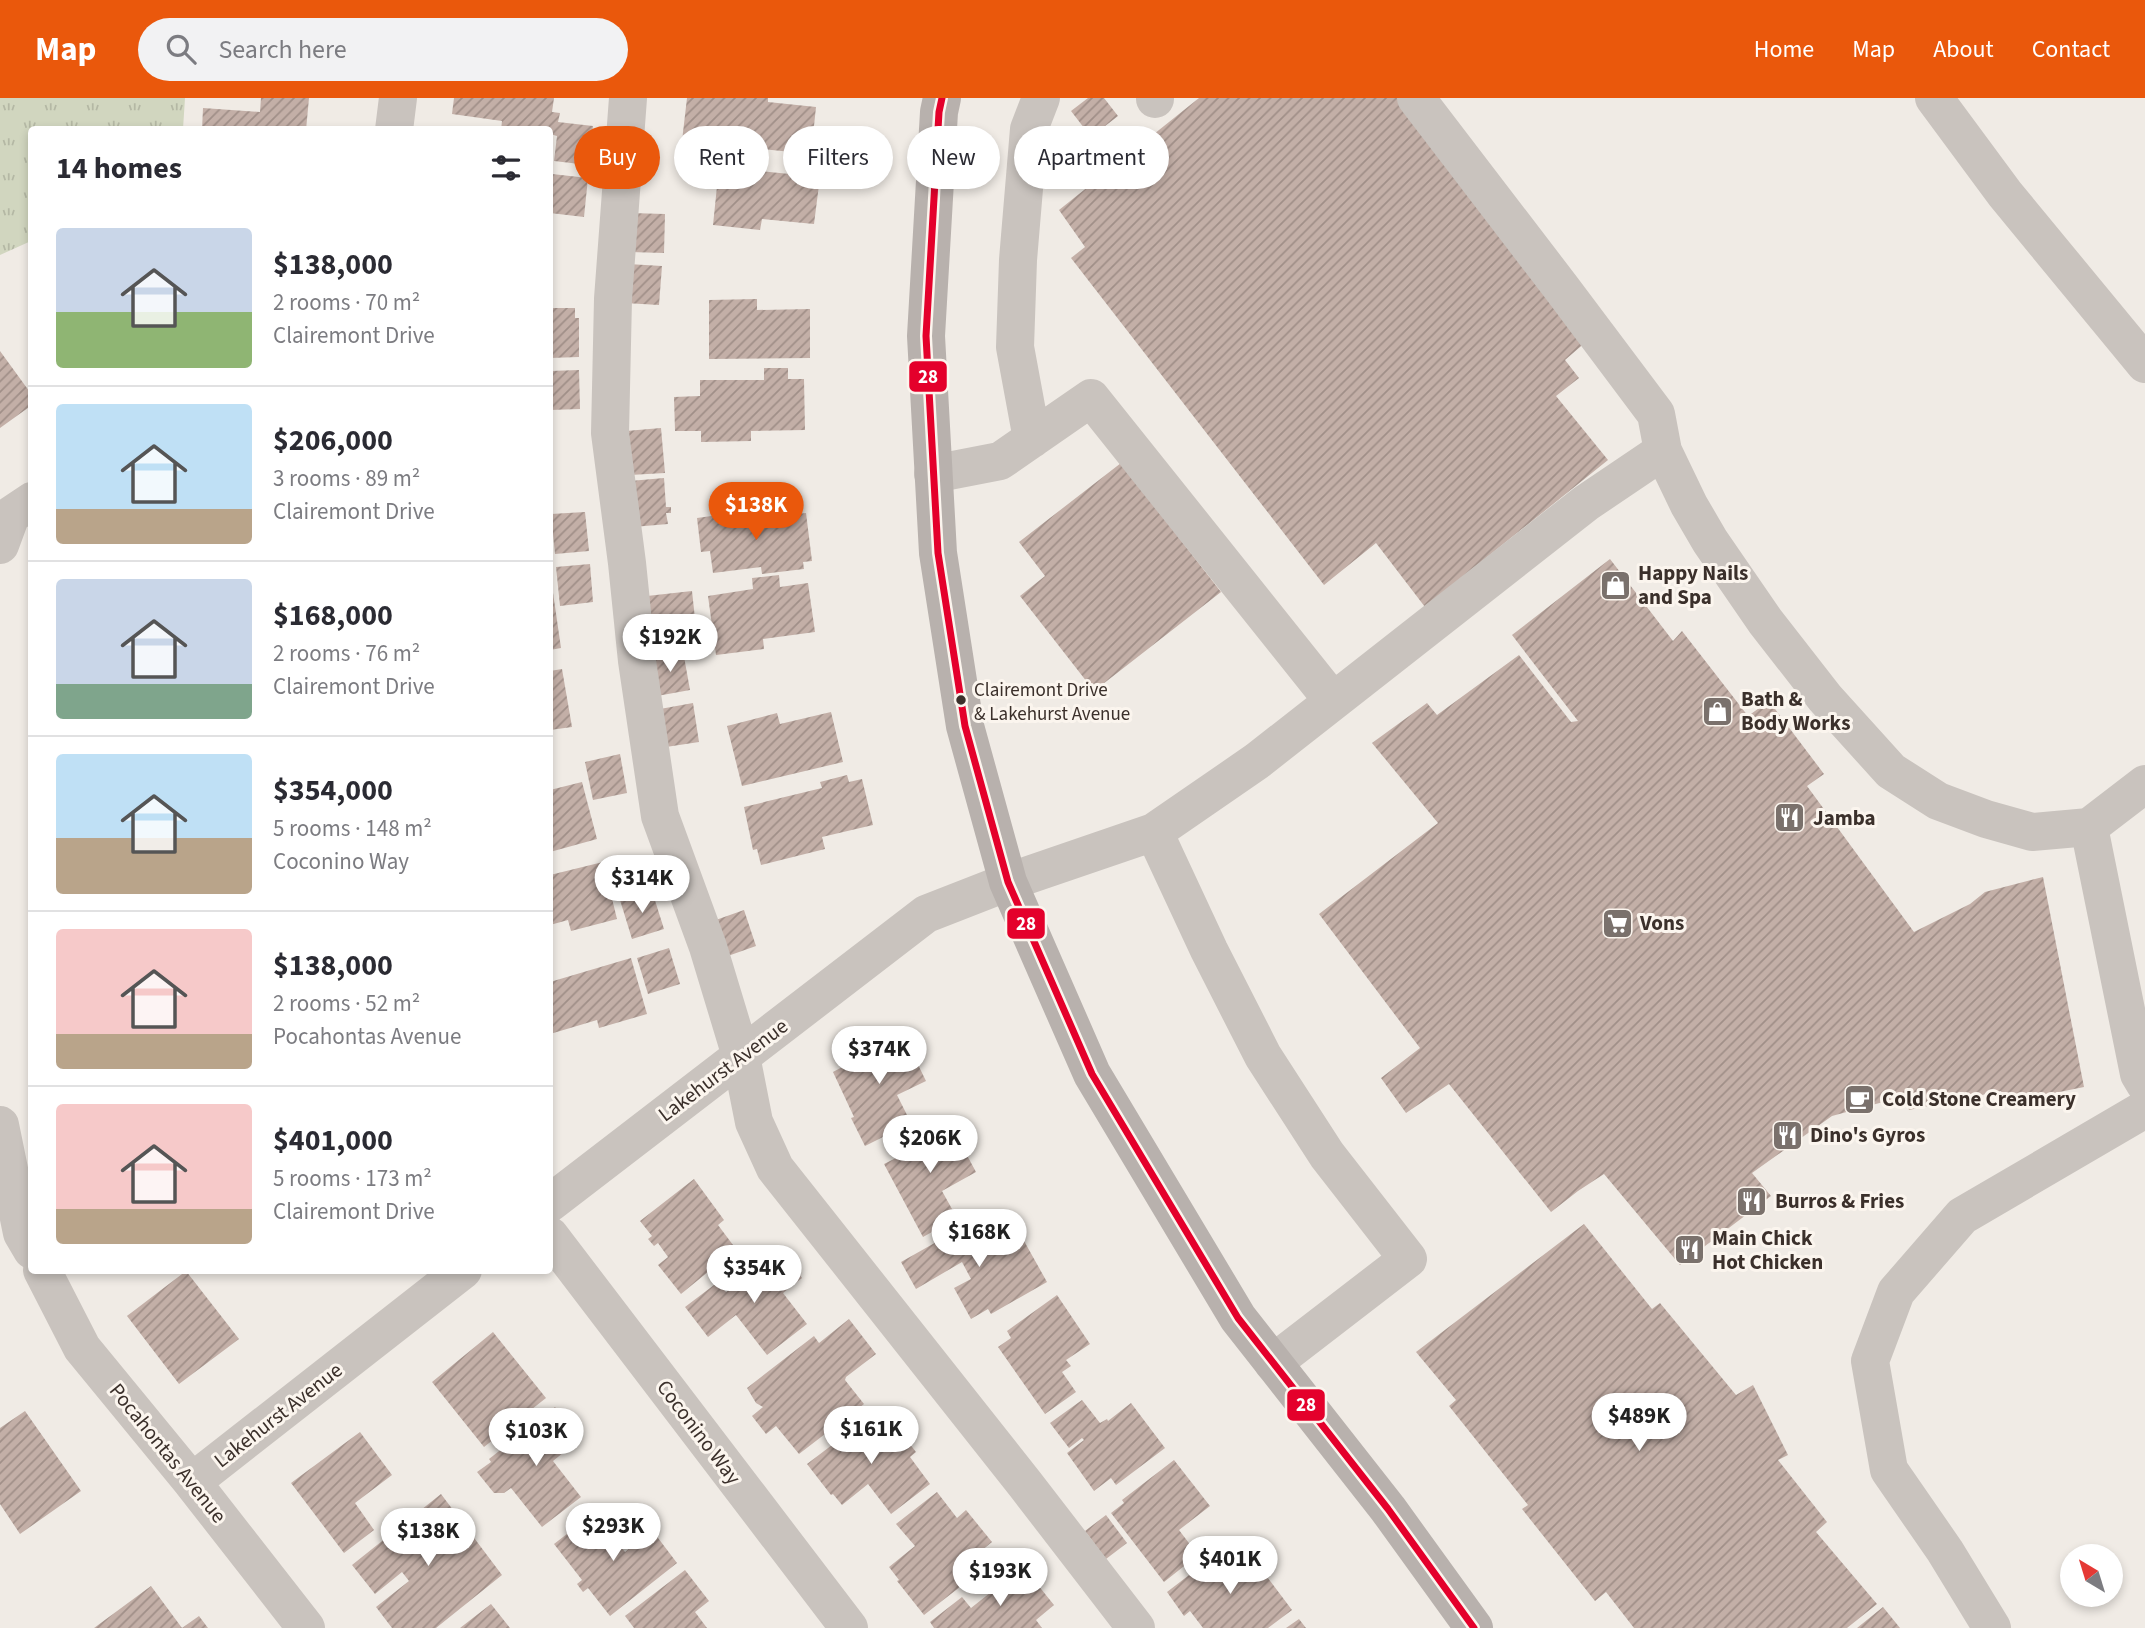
<!DOCTYPE html>
<html lang="en">
<head>
<meta charset="utf-8">
<style>
	:root { --surface:#fff; --page:#f2f2f3; --text:#2b2b33; --muted:#7c7c81; --line:#e1e1e2; --accent:#ea580c }
	body { margin:0; font-family:"Source Sans 3",sans-serif; background:var(--page); color:var(--text); height:100vh; display:flex; flex-direction:column; font-size:26px; white-space:nowrap }
	* { box-sizing:border-box; margin:0 }
	p { font-size:23px; color:var(--muted) }
	.icon { flex:none; width:38px; height:38px; fill:none; stroke:currentColor; stroke-width:2; stroke-linecap:round; stroke-linejoin:round }
	.map { position:relative; flex:1; overflow:hidden }
	.details { position:absolute; left:28px; top:28px; width:525px; height:1148px; display:flex; flex-direction:column; background:var(--surface); border-radius:7px; box-shadow:0 4px 10px #0003 }
	.details>* { flex:none }
	.banner { position:absolute; left:574px; top:28px; width:665px; height:63px; display:flex; gap:14px }
	.needle { width:46px; rotate:322deg }
	.controls { position:absolute; left:2060px; top:1446px; display:grid; gap:14px }
	.controls a { display:grid; place-items:center; width:63px; height:63px; border-radius:50%; background:var(--surface); box-shadow:0 4px 10px #0003; font-size:35px }
	.price { position:absolute; translate:-50% -60px; padding:0 16px; border-radius:24px; background:#fff; color:#222; font-size:23px; line-height:46px; filter:drop-shadow(0 2px 4px #0008) }
	.price::after { content:''; position:absolute; left:50%; top:42px; width:21px; height:16px; margin-left:-10px; background:inherit; clip-path:polygon(0 0,100% 0,50% 100%) }
	.price.selected { background:var(--accent); color:#fff }
	ul { padding:0; list-style:none }
	li { display:flex; align-items:center; gap:21px; height:175px; padding:0 28px }
	li+li { border-top:2px solid var(--line) }
	li span { display:grid; place-items:center; flex:none; width:196px; height:140px; border-radius:7px; color:#555 }
	li>.icon { margin-inline-start:auto }
	span .icon { width:84px; height:84px; fill:#fffc; stroke-width:1 }
	li b { font-size:30px }
	h2 { display:flex; justify-content:space-between; align-items:center; height:84px; padding:0 28px; font-size:30px }
	.pill { padding:0 24px; border-radius:32px; background:var(--surface); box-shadow:0 4px 10px #0003; font-size:24px; line-height:63px }
	.pill.selected { background:var(--accent); color:#fff }
	header { display:flex; align-items:center; gap:42px; box-sizing:border-box; height:98px; padding:0 35px; background:var(--accent); color:#fff }
	header strong { font-size:33px }
	nav { display:flex; gap:38px; margin-inline-start:auto; font-size:24px }
	.search { width:490px; height:63px; background:var(--page); display:flex; align-items:center; gap:18px; box-sizing:border-box; padding:0 24px; border-radius:38px; color:var(--muted); font-size:26px }
	.map>svg:first-child { display:block }
</style>
</head>
<body>
<header>
<strong>Map</strong>
<div class="search"><svg class="icon" aria-label="search" viewBox="0 0 24 24"><circle cx="10" cy="10" r="6"/><path d="M15 15l6 6"/></svg>Search here</div>
<nav><a>Home</a><a>Map</a><a>About</a><a>Contact</a></nav>
</header>
<div class="map">
<svg width="2145" height="1530" viewBox="0 0 2145 1530">
	<defs>
		<pattern id="grass-tufts" width="24" height="20" patternUnits="userSpaceOnUse" patternTransform="scale(1.75)"><rect width="24" height="20" fill="#d1d6bf"/><path d="M3 7l-1-3M5 7V3M7 7l1-3M15 17l-1-3M17 17v-4M19 17l1-3" fill="none" stroke="#b4b8a4"/></pattern>
		<pattern id="building-hatch" width="6" height="6" patternUnits="userSpaceOnUse" patternTransform="scale(1.75)"><rect width="6" height="6" fill="#c3afa7"/><path d="M-1 1l2-2M0 6l6-6M5 7l2-2" fill="none" stroke="#a08f88"/></pattern>
	</defs>
	<rect width="100%" height="100%" fill="#f0ebe5"/>
	<path fill="url(#grass-tufts)" d="M 0,0 L 185,0 L 183,31 L 32,32 L 31,143 L 0,157 Z"/>
	<path fill="url(#building-hatch)" d="M 261,0 L 309,0 L 306,32 L 202,32 L 203,10 L 260,14 Z
		M 454,0 L 554,0 L 552,14 L 560,15 L 558,24 L 593,28 L 588,67 L 554,63 L 557,38 L 550,36 L 550,32 L 501,32 L 502,23 L 452,16 Z
		M 687,0 L 768,0 L 768,4 L 816,9 L 811,56 L 682,43 Z
		M 1088,0 L 1104,0 L 1118,18 L 1091,39 L 1071,13 Z
		M 1199,0 L 1406,0 L 1587,243 L 1565,262 L 1579,280 L 1556,298 L 1608,362 L 1425,509 L 1376,445 L 1324,487 L 1071,160 L 1085,149 L 1059,112 Z
		M 719,69 L 820,79 L 814,126 L 762,121 L 760,132 L 713,127 Z
		M 552,76 L 588,80 L 584,119 L 550,115 Z
		M 630,115 L 665,116 L 664,155 L 629,154 Z
		M 628,166 L 662,168 L 659,207 L 625,205 Z
		M 757,201 L 757,212 L 810,211 L 810,260 L 709,261 L 709,202 Z
		M 550,210 L 575,210 L 575,220 L 579,220 L 579,259 L 550,260 Z
		M 0,253 L 32,297 L 32,307 L 0,330 Z
		M 764,270 L 788,270 L 788,281 L 804,281 L 805,332 L 751,333 L 751,343 L 701,344 L 701,333 L 675,333 L 674,299 L 700,298 L 700,282 L 764,282 Z
		M 579,272 L 580,311 L 550,312 L 550,273 Z
		M 661,330 L 665,375 L 630,377 L 626,333 Z
		M 1121,365 L 1221,494 L 1094,593 L 1020,498 L 1045,478 L 1019,444 Z
		M 664,380 L 666,409 L 671,409 L 671,415 L 666,415 L 668,426 L 633,429 L 630,383 Z
		M 755,412 L 756,421 L 806,415 L 812,463 L 803,464 L 804,471 L 762,476 L 761,469 L 713,475 L 710,453 L 701,454 L 697,420 Z
		M 585,414 L 589,453 L 555,456 L 551,416 Z
		M 1610,461 L 1673,543 L 1682,533 L 1748,618 L 1769,603 L 1824,676 L 1807,688 L 1914,834 L 1970,806 L 1985,794 L 2043,779 L 2084,989 L 2005,1005 L 2001,993 L 1909,1012 L 1905,998 L 1832,1018 L 1752,1075 L 1771,1098 L 1680,1167 L 1604,1076 L 1578,1093 L 1551,1114 L 1449,986 L 1406,1015 L 1381,980 L 1420,950 L 1319,816 L 1438,725 L 1372,645 L 1427,605 L 1437,617 L 1519,557 L 1571,624 L 1578,623 L 1512,537 Z
		M 590,466 L 593,504 L 560,508 L 556,469 Z
		M 779,477 L 780,489 L 808,485 L 815,534 L 763,541 L 764,551 L 716,557 L 708,498 L 753,491 L 752,480 Z
		M 550,488 L 552,488 L 561,550 L 550,552 Z
		M 692,493 L 697,539 L 651,544 L 647,498 Z
		M 683,553 L 690,592 L 657,598 L 650,559 Z
		M 562,571 L 572,629 L 550,632 L 550,573 Z
		M 693,605 L 699,644 L 666,649 L 660,611 Z
		M 831,614 L 843,664 L 742,688 L 727,628 L 777,615 L 780,626 Z
		M 620,656 L 627,695 L 593,702 L 585,664 Z
		M 847,677 L 849,684 L 862,681 L 873,727 L 822,739 L 825,751 L 761,767 L 757,751 L 753,752 L 744,709 L 822,690 L 820,684 Z
		M 582,684 L 597,741 L 550,754 L 550,692 Z
		M 603,764 L 617,821 L 571,833 L 568,822 L 550,827 L 550,777 Z
		M 652,793 L 664,831 L 632,841 L 620,802 Z
		M 744,812 L 756,848 L 725,859 L 713,823 Z
		M 669,850 L 680,886 L 648,896 L 637,860 Z
		M 631,860 L 647,916 L 599,930 L 597,922 L 550,936 L 550,884 Z
		M 901,932 L 926,983 L 897,997 L 911,1025 L 865,1048 L 851,1020 L 854,1019 L 833,974 L 846,967 L 843,960 Z
		M 948,1022 L 976,1074 L 942,1093 L 957,1120 L 923,1139 L 884,1066 L 898,1059 L 894,1051 Z
		M 694,1081 L 724,1122 L 718,1127 L 736,1151 L 681,1196 L 658,1167 L 668,1159 L 658,1145 L 654,1148 L 648,1141 L 652,1138 L 640,1123 Z
		M 970,1125 L 986,1153 L 1019,1134 L 1047,1184 L 991,1216 L 988,1211 L 971,1221 L 954,1190 L 971,1181 L 962,1164 L 916,1191 L 901,1164 Z
		M 1584,1126 L 1652,1211 L 1660,1205 L 1736,1297 L 1753,1287 L 1788,1357 L 1778,1362 L 1827,1424 L 1816,1434 L 1877,1506 L 1847,1530 L 1634,1530 L 1606,1494 L 1595,1503 L 1522,1411 L 1528,1407 L 1449,1308 L 1456,1302 L 1416,1254 Z
		M 782,1154 L 802,1180 L 783,1195 L 807,1226 L 767,1257 L 736,1217 L 708,1239 L 685,1209 L 718,1184 L 726,1194 Z
		M 186,1173 L 239,1241 L 179,1286 L 127,1218 Z
		M 1057,1197 L 1090,1246 L 1066,1262 L 1071,1268 L 1062,1274 L 1076,1294 L 1045,1316 L 998,1249 L 1011,1240 L 1007,1233 Z
		M 849,1221 L 876,1256 L 846,1279 L 845,1282 L 864,1306 L 799,1356 L 776,1328 L 766,1336 L 752,1318 L 763,1309 L 756,1305 L 747,1290 L 814,1238 L 819,1245 Z
		M 493,1234 L 546,1300 L 484,1349 L 432,1284 Z
		M 1082,1302 L 1100,1325 L 1107,1321 L 1108,1323 L 1131,1305 L 1165,1350 L 1116,1387 L 1111,1380 L 1094,1393 L 1067,1355 L 1084,1342 L 1082,1340 L 1069,1350 L 1050,1325 Z
		M 555,1309 L 580,1341 L 553,1363 L 581,1399 L 542,1429 L 511,1390 L 504,1395 L 494,1395 L 477,1374 L 491,1364 L 489,1361 Z
		M 25,1313 L 81,1393 L 20,1436 L 0,1406 L 0,1330 Z
		M 891,1322 L 916,1354 L 910,1359 L 930,1386 L 891,1416 L 868,1386 L 842,1407 L 833,1396 L 831,1397 L 807,1366 L 861,1325 L 869,1335 L 883,1325 L 884,1326 Z
		M 360,1334 L 392,1377 L 355,1405 L 374,1432 L 344,1455 L 291,1385 Z
		M 1174,1362 L 1210,1408 L 1179,1432 L 1198,1457 L 1164,1484 L 1111,1415 L 1124,1405 L 1122,1402 Z
		M 937,1394 L 957,1420 L 966,1412 L 992,1444 L 965,1466 L 974,1478 L 924,1517 L 897,1483 L 899,1482 L 889,1469 L 915,1448 L 896,1426 Z
		M 441,1396 L 502,1477 L 436,1530 L 392,1530 L 376,1509 L 409,1483 L 402,1474 L 375,1496 L 352,1467 Z
		M 594,1415 L 625,1454 L 652,1432 L 677,1465 L 610,1518 L 588,1490 L 583,1494 L 577,1486 L 582,1482 L 554,1446 Z
		M 1106,1417 L 1127,1445 L 1106,1461 L 1085,1433 Z
		M 1225,1454 L 1241,1474 L 1255,1463 L 1292,1512 L 1268,1530 L 1203,1530 L 1190,1513 L 1184,1518 L 1167,1494 L 1206,1464 L 1208,1466 Z
		M 1025,1471 L 1054,1507 L 1036,1522 L 1042,1530 L 934,1530 L 930,1524 L 962,1499 L 971,1510 L 1005,1483 L 1007,1486 Z
		M 685,1472 L 709,1503 L 695,1514 L 707,1530 L 634,1530 L 625,1518 Z
		M 151,1488 L 182,1530 L 199,1518 L 208,1530 L 94,1530 Z
		M 491,1506 L 510,1530 L 460,1530 Z
		M 1883,1509 L 1900,1530 L 1857,1530 Z
		M 1299,1521 L 1306,1530 L 1286,1530 Z"/>
	<g fill="none" stroke-linecap="round" stroke-linejoin="round">
		<path stroke="#c9c3be" stroke-width="38" d="M 628,0 L 613,201 L 610,335 L 627,465 L 637,563 L 660,718 L 708,849 L 741,958 L 754,1024 L 775,1070 L 1025,1386 L 1136,1530
			M 1155,0 L 1155,1
			M 1416,0 L 1563,192 L 1656,316 L 1663,353
			M 1934,0 L 2005,96 L 2145,266
			M 394,32 L 398,0
			M 1032,341 L 1015,249 L 1018,162 L 1029,31 L 1041,0
			M 933,376 L 1000,363 L 1091,300 L 1333,603
			M 0,447 L 11,417 L 32,403
			M 2145,686 L 2089,729 L 2139,976 L 2145,986
			M 1154,734 L 1209,852 L 1263,958 L 1327,1057 L 1408,1161 L 1273,1265
			M 0,1027 L 22,1135 L 32,1152
			M 550,1105 L 926,816 L 1008,784 L 1154,734 L 1257,663 L 1586,405 L 1663,353 L 1689,407 L 1710,443 L 1765,523 L 1825,600 L 1891,673 L 1938,703 L 1986,721 L 2032,734 L 2089,729
			M 550,1138 L 849,1530
			M 42,1172 L 82,1250 L 192,1384 L 306,1530
			M 192,1384 L 463,1172
			M 1992,1530 L 1945,1453 L 1889,1372 L 1870,1263 L 1896,1194 L 1962,1118 L 2145,1011"/>
		<path stroke="#b8b1ad" stroke-width="38" d="M 942,0 L 939,14 L 926,238 L 938,455 L 965,628 L 1008,784 L 1092,976 L 1238,1220 L 1388,1411 L 1474,1530"/>
		<defs>
			<path id="bus-1" d="M 942,0 L 939,14 L 926,238 L 938,455 L 965,628 L 1008,784 L 1092,976 L 1238,1220 L 1388,1411 L 1474,1530"/>
		</defs>
		<use href="#bus-1" stroke="#fbf5ee" stroke-width="12"/>
		<use href="#bus-1" stroke="#e4002b" stroke-width="7"/>
	</g>
	<defs>
		<symbol id="shop-square" viewBox="-11 -11 22 22"><rect x="-9" y="-9" width="18" height="18" rx="4" fill="#7a716c" stroke="#fbf5ee"/><path d="M-5-2.5h2.3a2.7 3.5 0 0 1 5.4 0H5L5.5 6h-11ZM-1.5-2.5h3a1.5 2.3 0 0 0-3 0Z" fill="#fff"/></symbol>
		<symbol id="restaurant-square" viewBox="-11 -11 22 22"><rect x="-9" y="-9" width="18" height="18" rx="4" fill="#7a716c" stroke="#fbf5ee"/><path d="M-5-6h1v4h1v-4h1v4h1v-4h1v5L-1.5 .5V6h-2V.5L-5-1ZM5-6V6H3V1.5H1.5Q1.5-4 5-6Z" fill="#fff"/></symbol>
		<symbol id="supermarket-square" viewBox="-11 -11 22 22"><rect x="-9" y="-9" width="18" height="18" rx="4" fill="#7a716c" stroke="#fbf5ee"/><path d="M-6-5.5h2.5l.6 2H6L4.5 2H-2.5L-4.4-4H-6ZM-1.5 3.2a1.3 1.3 0 1 0 .1 0ZM3 3.2a1.3 1.3 0 1 0 .1 0Z" fill="#fff"/></symbol>
		<symbol id="cafe-square" viewBox="-11 -11 22 22"><rect x="-9" y="-9" width="18" height="18" rx="4" fill="#7a716c" stroke="#fbf5ee"/><path d="M-5.5-4.5H6V0H3Q3 3.5 0 3.5H-2.5Q-5.5 3.5-5.5 0ZM3-3.2v2h1.7v-2ZM-6 4.5H4V6H-6Z" fill="#fff"/></symbol>
	</defs>
	<g fill-rule="evenodd">
		<use href="#shop-square" x="1598" y="470" width="35" height="35"/>
		<use href="#shop-square" x="1700" y="596" width="35" height="35"/>
		<use href="#restaurant-square" x="1772" y="702" width="35" height="35"/>
		<use href="#supermarket-square" x="1600" y="808" width="35" height="35"/>
		<use href="#cafe-square" x="1842" y="984" width="35" height="35"/>
		<use href="#restaurant-square" x="1770" y="1020" width="35" height="35"/>
		<use href="#restaurant-square" x="1734" y="1086" width="35" height="35"/>
		<use href="#restaurant-square" x="1672" y="1134" width="35" height="35"/>
	</g>
	<circle fill="#3b302b" stroke="#fbf5ee" stroke-width="2.5" cx="961" cy="602" r="6"/>
	<g text-anchor="middle" stroke-width="6" stroke-linejoin="round" paint-order="stroke">
		<g font-size="19" fill="#3b302b" stroke="#fbf5ee" text-anchor="start">
			<text x="974" y="598">Clairemont Drive<tspan x="974" dy="24">&amp; Lakehurst Avenue</tspan></text>
		</g>
		<g font-size="21" font-weight="bold" fill="#3b302b" stroke="#fbf5ee" text-anchor="start">
			<text x="1638" y="482">Happy Nails<tspan x="1638" dy="24">and Spa</tspan></text>
			<text x="1741" y="608">Bath &amp;<tspan x="1741" dy="24">Body Works</tspan></text>
			<text x="1813" y="727">Jamba</text>
			<text x="1640" y="832">Vons</text>
			<text x="1882" y="1008">Cold Stone Creamery</text>
			<text x="1810" y="1044">Dino's Gyros</text>
			<text x="1775" y="1110">Burros &amp; Fries</text>
			<text x="1712" y="1147">Main Chick<tspan x="1712" dy="24">Hot Chicken</tspan></text>
		</g>
		<g font-size="21" fill="#3b302b" stroke="#fbf5ee">
			<text transform="translate(723 972) rotate(-37)" y="7">Lakehurst Avenue</text>
			<text transform="translate(278 1317) rotate(-38)" y="7">Lakehurst Avenue</text>
			<text transform="translate(699 1334) rotate(53)" y="7">Coconino Way</text>
			<text transform="translate(168 1355) rotate(51)" y="7">Pocahontas Avenue</text>
		</g>
	</g>
	<g stroke="#fbf5ee" stroke-width="2.5">
		<rect x="908" y="262" width="40" height="33" rx="7" fill="#e4002b"/>
		<rect x="1006" y="809" width="40" height="33" rx="7" fill="#e4002b"/>
		<rect x="1286" y="1290" width="40" height="34" rx="7" fill="#e4002b"/>
	</g>
	<g font-size="19" text-anchor="middle" font-weight="bold" fill="#fff">
		<text x="928" y="285">28</text>
		<text x="1026" y="832">28</text>
		<text x="1306" y="1313">28</text>
	</g>
</svg>
<div class="controls">
<a><svg class="needle" viewBox="-14 -14 28 28"><path d="M0-13l5 13h-10z" fill="#e53935"/><path d="M0 13l5-13h-10z" fill="#7c7c81"/></svg></a>
</div>
<b class="price selected" style="left:756px;top:444px">$138K</b>
<b class="price" style="left:670px;top:576px">$192K</b>
<b class="price" style="left:642px;top:817px">$314K</b>
<b class="price" style="left:879px;top:988px">$374K</b>
<b class="price" style="left:930px;top:1077px">$206K</b>
<b class="price" style="left:979px;top:1171px">$168K</b>
<b class="price" style="left:754px;top:1207px">$354K</b>
<b class="price" style="left:1639px;top:1355px">$489K</b>
<b class="price" style="left:871px;top:1368px">$161K</b>
<b class="price" style="left:536px;top:1370px">$103K</b>
<b class="price" style="left:613px;top:1465px">$293K</b>
<b class="price" style="left:428px;top:1470px">$138K</b>
<b class="price" style="left:1230px;top:1498px">$401K</b>
<b class="price" style="left:1000px;top:1510px">$193K</b>
<div class="banner">
<a class="pill selected">Buy</a>
<a class="pill">Rent</a>
<a class="pill">Filters</a>
<a class="pill">New</a>
<a class="pill">Apartment</a>
</div>
<section class="details">
<h2>14 homes<svg class="icon" aria-label="filters" viewBox="0 0 24 24"><path d="M4 7h16M4 17h16"/><circle cx="9" cy="7" r="2"/><circle cx="15" cy="17" r="2"/></svg></h2>
<ul>
<li><span style="background:linear-gradient(#c9d6e8 60%,#8fb573 0)"><svg class="icon" aria-label="home" viewBox="0 0 24 24"><path d="M3 11l9-7 9 7M6 9v11h12V9"/></svg></span><div><b>$138,000</b><p>2 rooms · 70 m²</p><p>Clairemont Drive</p></div></li>
<li><span style="background:linear-gradient(#bfe0f5 75%,#b9a48a 0)"><svg class="icon" aria-label="home" viewBox="0 0 24 24"><path d="M3 11l9-7 9 7M6 9v11h12V9"/></svg></span><div><b>$206,000</b><p>3 rooms · 89 m²</p><p>Clairemont Drive</p></div></li>
<li><span style="background:linear-gradient(#c9d6e8 75%,#7fa58c 0)"><svg class="icon" aria-label="home" viewBox="0 0 24 24"><path d="M3 11l9-7 9 7M6 9v11h12V9"/></svg></span><div><b>$168,000</b><p>2 rooms · 76 m²</p><p>Clairemont Drive</p></div></li>
<li><span style="background:linear-gradient(#bfe0f5 60%,#b9a48a 0)"><svg class="icon" aria-label="home" viewBox="0 0 24 24"><path d="M3 11l9-7 9 7M6 9v11h12V9"/></svg></span><div><b>$354,000</b><p>5 rooms · 148 m²</p><p>Coconino Way</p></div></li>
<li><span style="background:linear-gradient(#f6c9c9 75%,#b9a48a 0)"><svg class="icon" aria-label="home" viewBox="0 0 24 24"><path d="M3 11l9-7 9 7M6 9v11h12V9"/></svg></span><div><b>$138,000</b><p>2 rooms · 52 m²</p><p>Pocahontas Avenue</p></div></li>
<li><span style="background:linear-gradient(#f6c9c9 75%,#b9a48a 0)"><svg class="icon" aria-label="home" viewBox="0 0 24 24"><path d="M3 11l9-7 9 7M6 9v11h12V9"/></svg></span><div><b>$401,000</b><p>5 rooms · 173 m²</p><p>Clairemont Drive</p></div></li>
</ul>
</section>
</div>
</body>
</html>
